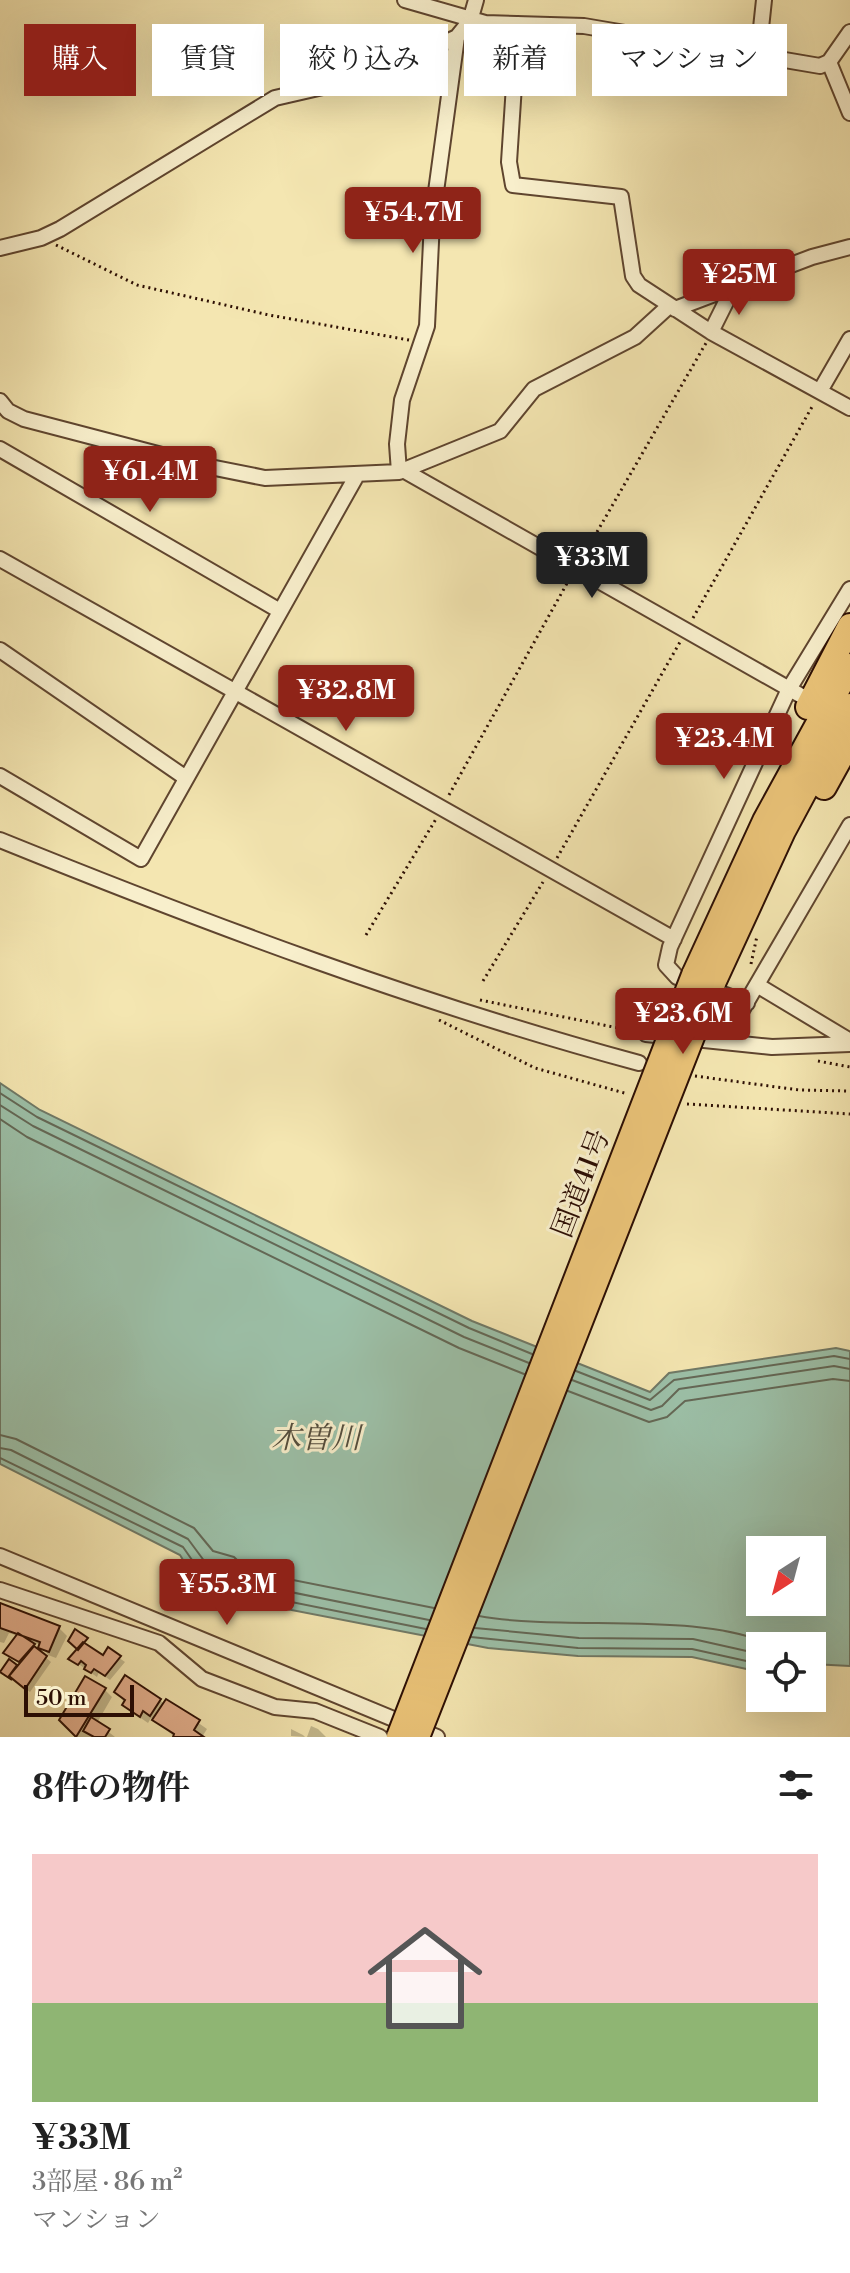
<!DOCTYPE html>
<html lang="ja">
<head>
<meta charset="utf-8">
<style>
	:root { --surface:#fff; --page:#f2f2f2; --text:#222; --muted:#767676; --line:#e0e0e0; --accent:#8f2418 }
	body { margin:0; font-family:"Libre Bodoni","Noto Serif JP",serif; background:var(--page); color:var(--text); height:100vh; display:flex; flex-direction:column; font-size:30px; white-space:nowrap }
	* { box-sizing:border-box; margin:0 }
	p { font-size:26px; color:var(--muted) }
	.icon { flex:none; width:44px; height:44px; fill:none; stroke:currentColor; stroke-width:2; stroke-linecap:round; stroke-linejoin:round }
	.map { position:relative; height:1737px; overflow:hidden }
	.details { display:flex; flex-direction:column; background:var(--surface); flex:1 }
	.details>* { flex:none }
	.guide { position:absolute; left:24px; top:24px; width:802px; height:72px; display:flex; gap:16px }
	.needle { width:52px; rotate:216deg }
	.fabs { position:absolute; left:746px; top:1536px; display:grid; gap:16px }
	.fabs a { display:grid; place-items:center; width:80px; height:80px; border-radius:0px; background:var(--surface); box-shadow:0 8px 32px #0002; font-size:40px }
	.scale { position:absolute; left:24px; bottom:20px; width:110px; box-sizing:border-box; padding-left:8px; border:4px solid #2d0f04; border-top:0; font-size:22px; line-height:28px; white-space:nowrap; color:#2d0f04; -webkit-text-stroke:6px #f8efcc; paint-order:stroke }
	.price { position:absolute; translate:-50% -68px; padding:0 18px; border-radius:8px; background:var(--accent); color:#fff; font-size:26px; line-height:52px; filter:drop-shadow(0 2px 4px #0008) }
	.price::after { content:''; position:absolute; left:50%; top:48px; width:24px; height:18px; margin-left:-12px; background:inherit; clip-path:polygon(0 0,100% 0,50% 100%) }
	.price.current { background:#222; color:#fff }
	ul { padding:0; list-style:none }
	li { display:grid; align-content:center; gap:16px; height:424px; padding:0 32px }
	li+li { border-top:2px solid var(--line) }
	li span { display:grid; place-items:center; height:248px; border-radius:0px; color:#555 }
	li>.icon { margin-inline-start:auto }
	span .icon { width:144px; height:144px; fill:#fffc; stroke-width:1 }
	li b { font-size:34px }
	h2 { display:flex; justify-content:space-between; align-items:center; height:96px; padding:0 32px; font-size:34px }
	.pill { padding:0 28px; border-radius:0px; background:var(--surface); box-shadow:0 8px 32px #0002; font-size:28px; line-height:72px }
	.pill.current { background:var(--accent); color:#fff }
	.map>svg:first-child { display:block }
</style>
</head>
<body>
<div class="map">
<svg width="850" height="1737" viewBox="0 0 850 1737">
	<rect width="100%" height="100%" fill="#f4e6b1"/>
	<filter id="stains"><feTurbulence type="fractalNoise" baseFrequency=".0025" numOctaves="4"/><feColorMatrix values="0 0 0 0 .2 0 0 0 0 .09 0 0 0 0 .02 0 0 0 .5 -.17"/></filter>
	<radialGradient id="worn" r=".72"><stop offset=".6" stop-color="#630" stop-opacity="0"/><stop offset="1" stop-color="#630" stop-opacity=".3"/></radialGradient>
	<path fill="#9cc0a8" stroke="#707966" stroke-width="2" fill-rule="evenodd" d="M 0,1083 L 40,1110 L 472,1321 L 650,1392 L 669,1373 L 836,1348 L 850,1351 L 850,1666 L 812,1664 L 812,1646 L 760,1646 L 760,1672 L 692,1657 L 578,1656 L 488,1648 L 230,1598 L 218,1583 L 194,1578 L 180,1555 L 0,1464 ZM 760,1550 L 812,1550 L 812,1602 L 760,1602 Z"/>
	<path fill="#0003" d="M 0,1605 L 59,1628 L 67,1636 L 56,1658 L 48,1655 L 41,1645 L 23,1638 L 51,1662 L 30,1692 L 2,1671 L 9,1662 L 17,1668 L 21,1664 L 6,1653 L 18,1636 L 9,1633 L 4,1643 L 0,1642 Z
		M 87,1639 L 84,1646 L 104,1657 L 108,1650 L 125,1662 L 110,1680 L 99,1672 L 97,1677 L 70,1658 L 75,1651 L 84,1657 L 70,1641 Z
		M 105,1690 L 112,1697 L 97,1723 L 115,1737 L 75,1737 L 68,1730 Z
		M 116,1692 L 160,1700 L 165,1705 L 167,1701 L 207,1729 L 202,1737 L 175,1737 L 151,1718 L 148,1723 L 132,1712 Z
		M 311,1726 L 318,1729 L 326,1737 L 307,1737 Z
		M 291,1729 L 303,1735 L 305,1737 L 291,1736 Z"/>
	<g fill="none" stroke-linecap="round" stroke-linejoin="round">
		<path stroke="#646856" stroke-width="2" d="M 0,1093 L 37,1117 L 469,1328 L 532,1354
			M 0,1105 L 33,1126 L 464,1337 L 529,1363
			M 0,1119 L 27,1137 L 459,1348 L 524,1374
			M 576,1371 L 650,1400 L 674,1380 L 834,1356 L 850,1359
			M 572,1380 L 651,1410 L 662,1406 L 679,1389 L 834,1366 L 850,1369
			M 568,1391 L 649,1422 L 667,1417 L 685,1401 L 833,1379 L 850,1381
			M 0,1435 L 16,1439 L 194,1528 L 213,1551 L 234,1557 L 248,1571 L 434,1608
			M 0,1448 L 11,1450 L 188,1539 L 205,1562 L 228,1568 L 241,1582 L 429,1620
			M 0,1458 L 183,1547 L 199,1570 L 222,1576 L 236,1591 L 426,1629
			M 479,1616 C 567,1632 697,1610 774,1646
			M 475,1628 L 579,1638 L 693,1639 L 760,1654
			M 471,1637 L 578,1648 L 692,1649 L 760,1664"/>
	</g>
	<path fill="#e3af8d" stroke="#2d0f04" stroke-width="2" d="M 0,1603 L 60,1626 L 49,1652 L 38,1648 L 40,1642 L 0,1628 Z
		M 75,1629 L 88,1638 L 78,1650 L 68,1641 Z
		M 18,1633 L 35,1644 L 19,1662 L 3,1653 Z
		M 83,1642 L 103,1655 L 108,1647 L 121,1656 L 105,1676 L 94,1669 L 91,1673 L 84,1669 L 86,1665 L 81,1661 L 78,1665 L 68,1659 Z
		M 34,1646 L 47,1656 L 25,1689 L 9,1676 Z
		M 9,1659 L 17,1665 L 9,1676 L 12,1680 L 0,1672 Z
		M 125,1675 L 161,1699 L 150,1716 L 143,1711 L 140,1717 L 122,1705 L 125,1700 L 114,1692 Z
		M 85,1676 L 106,1688 L 76,1737 L 59,1720 Z
		M 166,1699 L 200,1720 L 194,1730 L 204,1737 L 173,1737 L 174,1734 L 152,1720 Z
		M 91,1717 L 110,1729 L 105,1737 L 94,1737 L 83,1731 Z"/>
	<g fill="none" stroke-linecap="round" stroke-linejoin="round">
		<defs>
			<path id="minor" d="M 405,0 L 485,23 L 584,26 L 820,66 L 829,62 L 850,32
				M 518,24 L 509,162 L 513,185 L 621,197 L 633,276 L 639,285 L 711,332 L 850,408
				M 758,56 L 764,0
				M 829,62 L 850,113
				M 0,248 L 41,238 L 60,229 L 275,98 L 375,75 L 457,37 L 470,21 L 476,0
				M 675,309 L 812,257 L 850,247
				M 711,332 L 733,288
				M 820,391 L 850,339
				M 0,401 L 8,411 L 24,419 L 200,465 L 265,478 L 399,472 L 500,431 L 534,389 L 635,337 L 669,306
				M 0,449 L 280,611
				M 403,470 L 800,695
				M 399,472 L 397,444 L 402,400 L 427,326 L 432,221 L 457,37
				M 0,559 L 674,939
				M 0,650 L 186,778
				M 0,776 L 141,859 L 357,475
				M 0,840 C 210,925 420,1004 639,1063
				M 757,985 L 850,1041
				M 747,1003 L 677,977 L 666,965 L 670,947 L 789,689 L 850,589
				M 646,1034 L 772,1047 L 850,1044
				M 724,1041 L 850,825
				M 0,1556 L 437,1737
				M 0,1590 L 159,1643 L 202,1679 L 275,1707 L 315,1711 L 380,1737"/>
			<path id="trunk" d="M 808,707 L 850,626
				M 824,787 L 850,740
				M 694,975 L 765,821 L 850,666
				M 713,983 L 783,831 L 850,706"/>
		</defs>
		<use href="#minor" stroke="#5f452f" stroke-width="18"/>
		<use href="#trunk" stroke="#2d0f04" stroke-width="28"/>
		<path stroke="#2d0f04" stroke-width="3" stroke-dasharray="2 4" stroke-linecap="butt" d="M 56,245 L 137,285 L 269,315 L 409,340
			M 582,558 L 706,343
			M 693,618 L 813,405
			M 449,795 L 570,578
			M 557,858 L 680,642
			M 366,935 L 436,819
			M 751,964 L 757,936
			M 483,981 L 543,882
			M 480,1000 L 633,1031
			M 439,1020 L 535,1068 L 628,1094
			M 818,1061 L 850,1067
			M 695,1076 L 799,1090 L 850,1091
			M 687,1104 L 850,1114"/>
		<use href="#minor" stroke="#f8efcc" stroke-width="14"/>
		<use href="#trunk" stroke="#eac378" stroke-width="24"/>
		<defs>
			<path id="trunk-bridge" d="M 399,1737 L 694,975
				M 417,1737 L 713,983"/>
		</defs>
		<use href="#trunk-bridge" stroke="#2d0f04" stroke-width="28" stroke-linecap="butt"/>
		<use href="#trunk-bridge" stroke="#eac378" stroke-width="24"/>
	</g>
	<g text-anchor="middle" stroke-width="6" stroke-linejoin="round" paint-order="stroke">
		<g font-size="28" fill="#2d0f04" stroke="#f8efcc">
			<text transform="translate(580 1183) rotate(-69)" y="10">国道41号</text>
		</g>
		<g font-size="30" font-style="italic" fill="#544d3d" stroke="#f8efcc">
			<text x="316" y="1448">木曽川</text>
		</g>
	</g>
	<rect width="100%" height="100%" filter="url(#stains)"/>
	<rect width="100%" height="100%" fill="url(#worn)"/>
</svg>
<div class="fabs">
<a><svg class="needle" viewBox="-14 -14 28 28"><path d="M0-13l5 13h-10z" fill="#e53935"/><path d="M0 13l5-13h-10z" fill="#767676"/></svg></a>
<a><svg class="icon" aria-label="locate" viewBox="0 0 24 24"><circle cx="12" cy="12" r="6"/><path d="M12 2v4M12 18v4M2 12h4M18 12h4"/></svg></a>
</div>
<div class="scale">50 m</div>
<b class="price" style="left:413px;top:255px">¥54.7M</b>
<b class="price" style="left:739px;top:317px">¥25M</b>
<b class="price" style="left:150px;top:514px">¥61.4M</b>
<b class="price current" style="left:592px;top:600px">¥33M</b>
<b class="price" style="left:346px;top:733px">¥32.8M</b>
<b class="price" style="left:724px;top:781px">¥23.4M</b>
<b class="price" style="left:683px;top:1056px">¥23.6M</b>
<b class="price" style="left:227px;top:1627px">¥55.3M</b>
<div class="guide">
<a class="pill current">購入</a>
<a class="pill">賃貸</a>
<a class="pill">絞り込み</a>
<a class="pill">新着</a>
<a class="pill">マンション</a>
</div>
</div>
<section class="details">
<h2>8件の物件<svg class="icon" aria-label="filters" viewBox="0 0 24 24"><path d="M4 7h16M4 17h16"/><circle cx="9" cy="7" r="2"/><circle cx="15" cy="17" r="2"/></svg></h2>
<ul>
<li><span style="background:linear-gradient(#f6c9c9 60%,#8fb573 0)"><svg class="icon" aria-label="home" viewBox="0 0 24 24"><path d="M3 11l9-7 9 7M6 9v11h12V9"/></svg></span><div><b>¥33M</b><p>3部屋 · 86 m²</p><p>マンション</p></div></li>
</ul>
</section>
</body>
</html>
